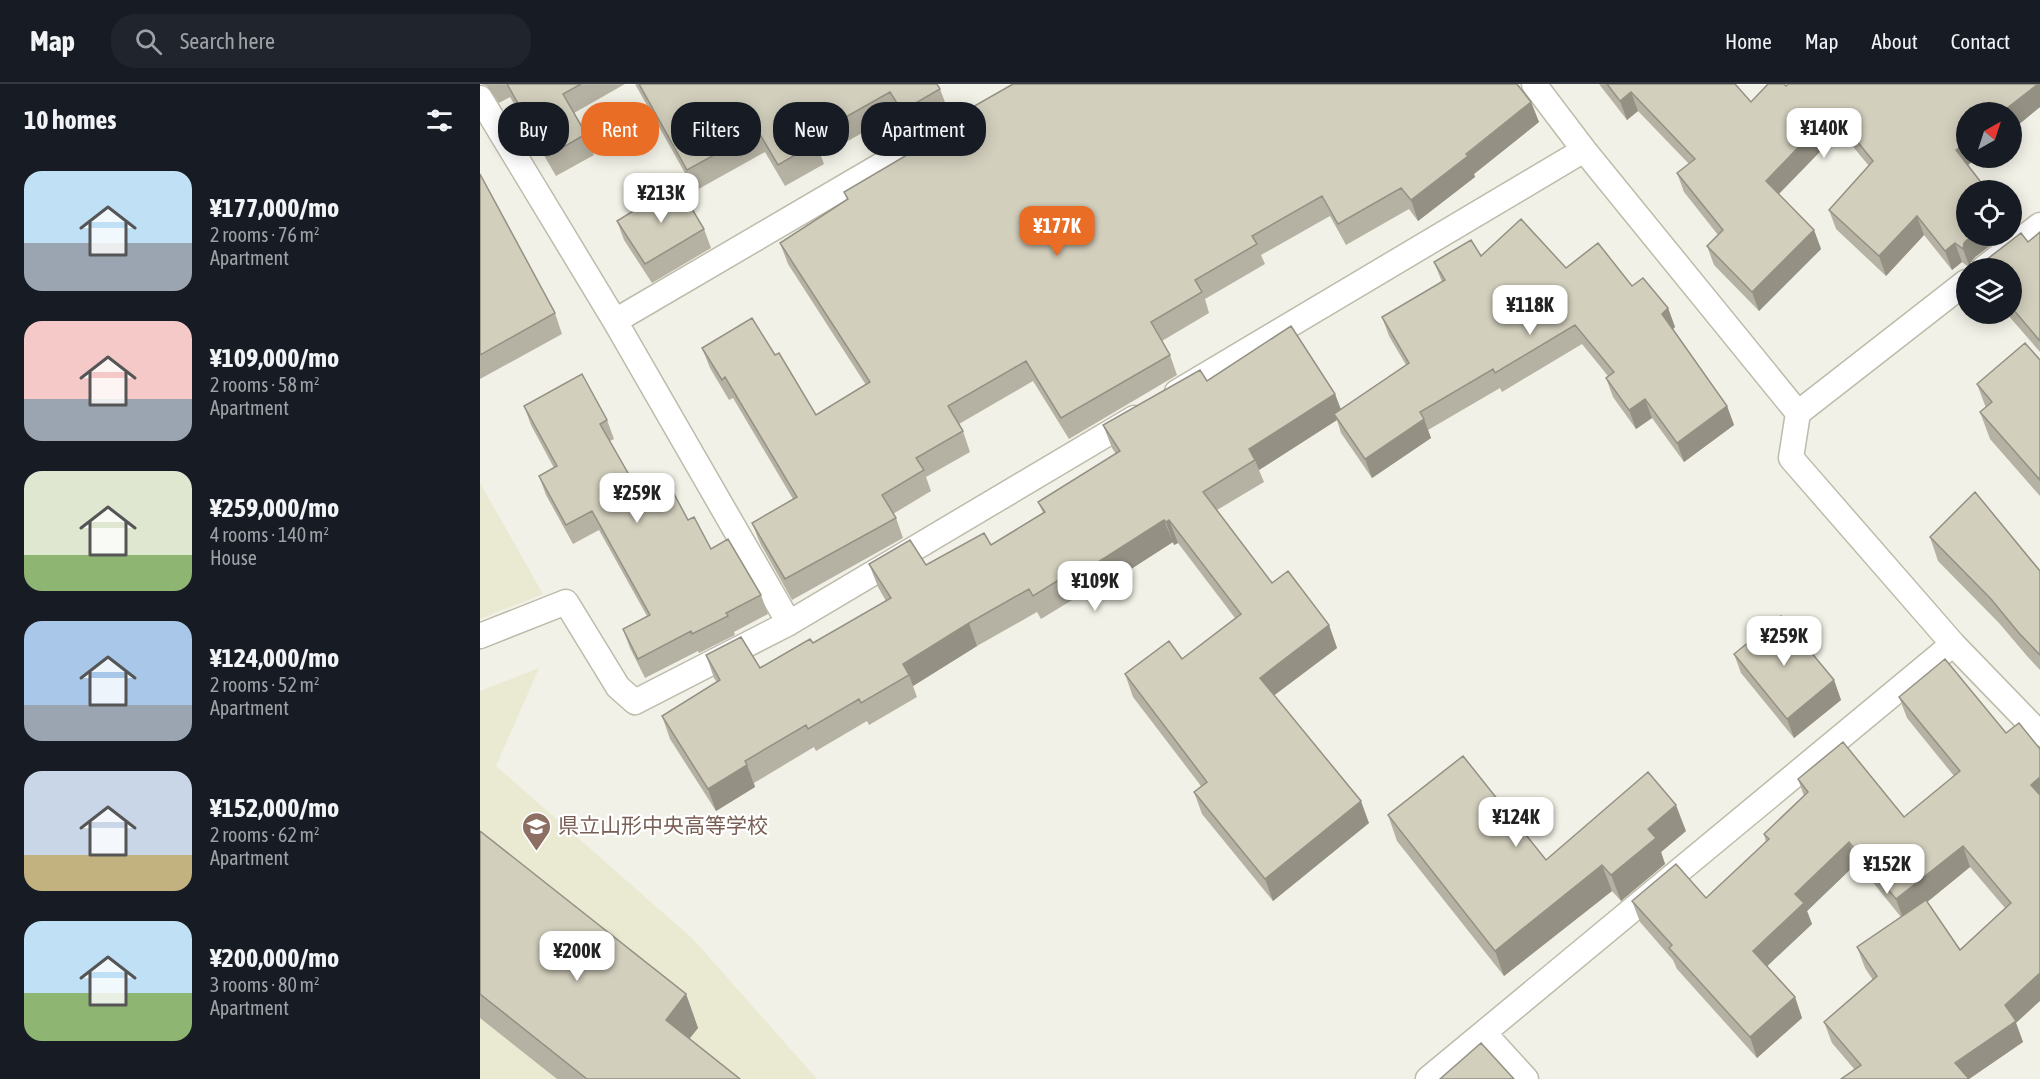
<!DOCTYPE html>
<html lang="en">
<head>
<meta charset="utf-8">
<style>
	:root { --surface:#171b24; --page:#20242c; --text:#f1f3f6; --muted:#9ea1a6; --line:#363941; --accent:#ea6d26 }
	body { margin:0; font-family:"Asap Condensed","Noto Sans JP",sans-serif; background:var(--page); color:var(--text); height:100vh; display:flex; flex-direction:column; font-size:22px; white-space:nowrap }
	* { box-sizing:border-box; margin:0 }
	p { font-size:20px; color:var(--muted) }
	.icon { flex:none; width:33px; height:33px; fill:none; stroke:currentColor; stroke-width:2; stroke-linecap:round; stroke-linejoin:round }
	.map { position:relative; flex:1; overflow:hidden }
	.details { display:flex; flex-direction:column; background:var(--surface); width:480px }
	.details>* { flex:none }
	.top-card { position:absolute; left:18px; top:18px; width:570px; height:54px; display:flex; gap:12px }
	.needle { width:39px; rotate:39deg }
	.fabs { position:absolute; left:1476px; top:18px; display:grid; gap:12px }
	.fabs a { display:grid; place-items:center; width:66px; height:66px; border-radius:50%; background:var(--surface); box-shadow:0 3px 15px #0003; font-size:30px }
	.price { position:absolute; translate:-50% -51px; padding:0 14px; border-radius:12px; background:#fff; color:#222; font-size:20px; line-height:39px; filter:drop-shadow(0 2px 3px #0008) }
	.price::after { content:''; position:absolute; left:50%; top:36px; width:18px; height:14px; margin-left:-9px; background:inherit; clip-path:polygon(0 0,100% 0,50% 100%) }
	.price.on { background:var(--accent); color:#fff }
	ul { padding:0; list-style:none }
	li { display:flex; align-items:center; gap:18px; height:150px; padding:0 24px }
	li span { display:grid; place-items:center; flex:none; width:168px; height:120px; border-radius:18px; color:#555 }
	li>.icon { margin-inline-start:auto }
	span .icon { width:72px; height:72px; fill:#fffc; stroke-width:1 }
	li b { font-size:26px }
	h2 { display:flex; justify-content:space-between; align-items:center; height:72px; padding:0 24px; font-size:26px }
	.chip { padding:0 21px; border-radius:24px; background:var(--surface); box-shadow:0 3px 15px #0003; font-size:21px; line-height:54px }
	.chip.on { background:var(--accent); color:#fff }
	header { display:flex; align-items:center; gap:36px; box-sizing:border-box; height:84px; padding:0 30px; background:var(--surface); border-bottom:2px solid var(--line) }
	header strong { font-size:28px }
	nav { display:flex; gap:33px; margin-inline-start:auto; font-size:21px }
	.search { width:420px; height:54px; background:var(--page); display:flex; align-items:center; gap:15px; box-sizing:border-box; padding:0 21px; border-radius:24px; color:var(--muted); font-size:22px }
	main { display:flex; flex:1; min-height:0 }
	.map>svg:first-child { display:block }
</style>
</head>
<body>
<header>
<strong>Map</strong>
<div class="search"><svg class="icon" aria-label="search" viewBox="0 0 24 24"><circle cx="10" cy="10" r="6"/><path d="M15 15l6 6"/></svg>Search here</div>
<nav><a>Home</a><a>Map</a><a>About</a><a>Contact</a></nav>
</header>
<main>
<section class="details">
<h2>10 homes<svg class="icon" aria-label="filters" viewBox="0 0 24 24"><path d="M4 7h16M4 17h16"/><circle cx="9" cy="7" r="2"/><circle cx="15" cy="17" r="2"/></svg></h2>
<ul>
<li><span style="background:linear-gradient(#bfe0f5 60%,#9aa5b1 0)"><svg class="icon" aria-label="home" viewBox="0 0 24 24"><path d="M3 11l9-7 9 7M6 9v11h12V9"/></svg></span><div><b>¥177,000/mo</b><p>2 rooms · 76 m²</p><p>Apartment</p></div></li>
<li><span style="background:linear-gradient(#f6c9c9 65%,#9aa5b1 0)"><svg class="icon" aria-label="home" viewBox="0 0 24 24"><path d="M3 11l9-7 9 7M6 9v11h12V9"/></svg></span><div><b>¥109,000/mo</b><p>2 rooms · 58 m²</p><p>Apartment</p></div></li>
<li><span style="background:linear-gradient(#dfe7d0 70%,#8fb573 0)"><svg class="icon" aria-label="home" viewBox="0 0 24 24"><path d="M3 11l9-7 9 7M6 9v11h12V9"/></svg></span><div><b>¥259,000/mo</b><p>4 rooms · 140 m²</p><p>House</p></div></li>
<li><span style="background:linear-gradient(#a9c7e8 70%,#9aa5b1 0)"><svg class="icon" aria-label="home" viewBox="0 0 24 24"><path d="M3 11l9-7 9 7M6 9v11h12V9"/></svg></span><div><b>¥124,000/mo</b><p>2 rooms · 52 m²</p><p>Apartment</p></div></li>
<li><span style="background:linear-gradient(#c9d6e8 70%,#c2b280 0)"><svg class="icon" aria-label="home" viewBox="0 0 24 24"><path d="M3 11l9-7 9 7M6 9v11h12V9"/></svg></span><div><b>¥152,000/mo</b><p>2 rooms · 62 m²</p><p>Apartment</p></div></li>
<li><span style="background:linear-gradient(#bfe0f5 60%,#8fb573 0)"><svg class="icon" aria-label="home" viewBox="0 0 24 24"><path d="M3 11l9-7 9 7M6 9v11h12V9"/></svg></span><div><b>¥200,000/mo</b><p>3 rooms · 80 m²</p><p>Apartment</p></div></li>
</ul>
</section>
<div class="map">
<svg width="1560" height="995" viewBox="0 0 1560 995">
	<rect width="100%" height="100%" fill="#f2f1e7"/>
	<path fill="#eae9d2" d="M 0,399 L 63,510 L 0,535 Z
		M 59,584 L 16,682 L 213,855 L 337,995 L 0,995 L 0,607 Z"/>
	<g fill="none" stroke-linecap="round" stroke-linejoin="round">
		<defs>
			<path id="service" d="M 0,14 L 135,237 L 309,539
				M 1504,184 L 1560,141
				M 135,237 L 468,42
				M 697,308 L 1104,66
				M 1318,329 L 1486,198
				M 0,552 L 86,518 L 138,603 L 155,618 L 309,539 L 654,334
				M 1473,560 L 1560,650
				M 1005,950 L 1046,995
				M 948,995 L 1473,560 L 1311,374 L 1318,329 L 1104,66 L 1054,0"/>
		</defs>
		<use href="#service" stroke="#bdbbaa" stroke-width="27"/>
		<use href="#service" stroke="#fff" stroke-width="24"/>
	</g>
	<path fill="#b5b2a3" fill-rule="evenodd" d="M 1,0 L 145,0 L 94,29 L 106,50 L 114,71 L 76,92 L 30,13 L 19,19 L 7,2 Z
		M 155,0 L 457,0 L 460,5 L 468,26 L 430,48 L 418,29 L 341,72 L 344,80 L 305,102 L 285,68 L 215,107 Z
		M 1119,0 L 1255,0 L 1271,18 L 1306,2 L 1560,0 L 1560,23 L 1487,82 L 1486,152 L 1523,152 L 1495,173 L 1491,178 L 1490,184 L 1482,178 L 1472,186 L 1444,151 L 1406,192 L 1356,145 L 1349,126 L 1389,82 L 1360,47 L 1299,110 L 1334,146 L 1341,165 L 1279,227 L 1234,181 L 1227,162 L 1238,151 L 1204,108 L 1197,89 L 1209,80 L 1158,27 L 1147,36 Z
		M 1051,18 L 1059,38 L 994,90 L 995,93 L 938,137 L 929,125 L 866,161 L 850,132 L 781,171 L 785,180 L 725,215 L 729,229 L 682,257 L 690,271 L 697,291 L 589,355 L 553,297 L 479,340 L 483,347 L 490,368 L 446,393 L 451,407 L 413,430 L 416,434 L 423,454 L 312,516 L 280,459 L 272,439 L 313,415 L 253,314 L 249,316 L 230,284 L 222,264 L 295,271 L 336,331 L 386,301 L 308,180 L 300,159 L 367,116 L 364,108 L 442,63 L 438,51 L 477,32 Z
		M 0,90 L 75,229 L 82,250 L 0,295 Z
		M 137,137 L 224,145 L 231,164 L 172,199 L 144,156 Z
		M 1560,148 L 1560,268 L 1527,230 L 1532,230 L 1532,184 L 1495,184 L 1493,178 L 1499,179 L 1548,158 Z
		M 1001,172 L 1086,184 L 1152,202 L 1188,224 L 1195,243 L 1193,245 L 1247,322 L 1254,341 L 1204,378 L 1172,334 L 1156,345 L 1133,313 L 1126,294 L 1128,292 L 1102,260 L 1022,308 L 1020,304 L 948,346 L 951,354 L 892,394 L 861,349 L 857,336 L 779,386 L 784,398 L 737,426 L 792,499 L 849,541 L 857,564 L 794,611 L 889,739 L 793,817 L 722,730 L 714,708 L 721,702 L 653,613 L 645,590 L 702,575 L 755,534 L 698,459 L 694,461 L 693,458 L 609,512 L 607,507 L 561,535 L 557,528 L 497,562 L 433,602 L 437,613 L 389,641 L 387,637 L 336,667 L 334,663 L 274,699 L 275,703 L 236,727 L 190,655 L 182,632 L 237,598 L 234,594 L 226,571 L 280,584 L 333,559 L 406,517 L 398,503 L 389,480 L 446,481 L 511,461 L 563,429 L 558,418 L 636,370 L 632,364 L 623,341 L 727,297 L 855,310 L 861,325 L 926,281 L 909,252 L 902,233 L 962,198 L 954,178 Z
		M 1560,276 L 1560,412 L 1510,355 L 1500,328 L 1506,324 L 1497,300 Z
		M 44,322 L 127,336 L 134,355 L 130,357 L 160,410 L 208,436 L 231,465 L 281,511 L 288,530 L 254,548 L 255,551 L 219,569 L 218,567 L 165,594 L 150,564 L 143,545 L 167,532 L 119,446 L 93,460 L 66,411 L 59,392 L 74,384 L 51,341 Z
		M 1450,453 L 1560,487 L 1560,586 L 1547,572 L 1519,539 L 1458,477 Z
		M 1254,570 L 1354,596 L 1361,616 L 1314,654 L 1261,589 Z
		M 1419,613 L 1526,649 L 1536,939 L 1543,958 L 1489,995 L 1375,986 L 1352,959 L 1344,938 L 1393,896 L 1385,884 L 1377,863 L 1421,833 L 1377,779 L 1327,827 L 1332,840 L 1287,882 L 1315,913 L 1322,934 L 1277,974 L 1197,885 L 1193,876 L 1160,838 L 1152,817 L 1226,814 L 1286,758 L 1284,750 L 1324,712 L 1318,695 L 1424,733 L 1474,692 L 1427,634 ZM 1490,783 L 1525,824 L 1480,866 L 1447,818 Z
		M 908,731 L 1066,776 L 1206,747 L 1181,768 L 1185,780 L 1141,817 L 1132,807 L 1024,892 L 917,757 Z
		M 0,747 L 206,910 L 218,944 L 209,955 L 260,995 L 77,995 L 0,934 Z"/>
	<path fill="#949184" d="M 1558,0 L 1560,0 L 1560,23 L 1532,46 L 1532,28 L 1522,28 Z
		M 1151,8 L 1158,27 L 1147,36 L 1140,17 Z
		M 1051,18 L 1059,38 L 994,90 L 995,93 L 938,137 L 931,116 Z
		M 1353,27 L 1360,47 L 1293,116 L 1286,97 Z
		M 1486,58 L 1486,74 L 1497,74 L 1482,85 L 1476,66 Z
		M 1437,132 L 1444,151 L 1406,192 L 1399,172 Z
		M 1334,146 L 1341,165 L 1279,227 L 1272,208 Z
		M 1491,152 L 1523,152 L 1495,173 L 1491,178 L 1490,184 L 1483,165 L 1484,159 Z
		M 1475,159 L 1482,178 L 1472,186 L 1465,167 Z
		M 1188,224 L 1195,243 L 1189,249 L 1182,230 Z
		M 855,310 L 863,332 L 854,330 L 857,336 L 779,386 L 775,376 L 769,365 Z
		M 1165,315 L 1172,334 L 1156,345 L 1149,326 Z
		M 1247,322 L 1254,341 L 1204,378 L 1197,359 Z
		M 944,335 L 951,354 L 892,394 L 885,375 Z
		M 684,436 L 693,458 L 609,512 L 601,489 Z
		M 689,436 L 698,459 L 694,461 L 686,438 Z
		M 489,539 L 497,562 L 433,602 L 429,591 L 423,580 Z
		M 849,541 L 857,564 L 788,616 L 780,594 Z
		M 1354,596 L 1361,616 L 1314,654 L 1307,635 Z
		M 267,681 L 275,703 L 236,727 L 228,705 Z
		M 1560,693 L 1560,721 L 1551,701 Z
		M 881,717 L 889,739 L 793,817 L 785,795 Z
		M 1196,721 L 1206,747 L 1181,768 L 1185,780 L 1141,817 L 1131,791 L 1168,745 Z
		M 1369,758 L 1377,779 L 1327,827 L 1332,840 L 1281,888 L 1273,867 L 1315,810 Z
		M 1483,762 L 1490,783 L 1424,837 L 1416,815 Z
		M 1122,781 L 1132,807 L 1024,892 L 1015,867 Z
		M 1560,889 L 1560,917 L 1536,939 L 1543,958 L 1489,995 L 1475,979 L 1525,921 Z
		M 206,910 L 218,944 L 198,969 L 186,936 Z
		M 1315,913 L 1322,934 L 1277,974 L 1270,953 Z"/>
	<path fill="#d3cfbd" stroke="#949184" stroke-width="1.5" d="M 27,0 L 101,0 L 83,10 L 106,50 L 68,72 Z
		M 159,0 L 457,0 L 460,5 L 422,27 L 410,8 L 332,52 L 336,59 L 298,81 L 278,47 L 207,86 Z
		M 533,0 L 1037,0 L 1051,18 L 986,70 L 988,72 L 931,116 L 921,104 L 858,140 L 842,112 L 772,152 L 777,160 L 715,196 L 722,208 L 671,238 L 690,271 L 581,334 L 546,277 L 468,322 L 483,347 L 436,374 L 444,386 L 402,411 L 416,434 L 305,495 L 272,439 L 317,413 L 245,293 L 242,296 L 222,264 L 272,234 L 295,271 L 299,269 L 336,331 L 390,298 L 300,159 L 368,115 L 364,108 L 444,61 L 438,51 L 475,29 L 477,32 Z
		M 1127,0 L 1255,0 L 1271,18 L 1288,0 L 1304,0 L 1306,2 L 1308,0 L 1558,0 L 1522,28 L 1486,28 L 1486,58 L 1476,66 L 1507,106 L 1486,106 L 1486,152 L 1491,152 L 1484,159 L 1483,165 L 1475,159 L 1465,167 L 1437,132 L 1399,172 L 1349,126 L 1393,77 L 1353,27 L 1286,97 L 1334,146 L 1272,208 L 1227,162 L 1243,146 L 1197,89 L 1215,75 L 1151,8 L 1140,17 Z
		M 0,90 L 75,229 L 0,271 Z
		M 197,100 L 224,145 L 165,180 L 137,137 Z
		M 1041,135 L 1086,184 L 1118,159 L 1152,202 L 1163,194 L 1188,224 L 1182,230 L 1247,322 L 1197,359 L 1165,315 L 1149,326 L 1126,294 L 1134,288 L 1095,241 L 1015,289 L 1013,285 L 940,328 L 944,335 L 885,375 L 854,330 L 929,279 L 902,233 L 965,196 L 954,178 L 991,156 L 1001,172 Z
		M 1560,148 L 1560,257 L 1532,224 L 1532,184 L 1498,184 L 1493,178 L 1499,179 L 1506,176 L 1541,149 L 1548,158 Z
		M 811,242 L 855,310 L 769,365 L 775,376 L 723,408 L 792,499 L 808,487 L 849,541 L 780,594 L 881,717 L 785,795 L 714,708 L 727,698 L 645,590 L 689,557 L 702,575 L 761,530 L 689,436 L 686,438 L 684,436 L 601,489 L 598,484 L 553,512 L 549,505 L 489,539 L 423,580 L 429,591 L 381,619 L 379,615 L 328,645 L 326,641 L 265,677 L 267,681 L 228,705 L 182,632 L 240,596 L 226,571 L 261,553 L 280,584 L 330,555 L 333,559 L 411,514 L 389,480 L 430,456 L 446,481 L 504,449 L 511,461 L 565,428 L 558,418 L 640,367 L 623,341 L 720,286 L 727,297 Z
		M 1545,259 L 1560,276 L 1560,396 L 1500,328 L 1512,318 L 1497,300 Z
		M 102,290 L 127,336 L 120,340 L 160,410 L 186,395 L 208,436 L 214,433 L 231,465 L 248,455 L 281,511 L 246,529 L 248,532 L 212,550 L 211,547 L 158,575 L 143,545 L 170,531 L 112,427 L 86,441 L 59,392 L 77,382 L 44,322 Z
		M 1495,408 L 1560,487 L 1560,571 L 1538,548 L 1511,515 L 1450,453 Z
		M 1301,532 L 1354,596 L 1307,635 L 1254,570 Z
		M 1465,575 L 1526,649 L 1539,639 L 1560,665 L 1560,693 L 1551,701 L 1560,711 L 1560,889 L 1525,921 L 1536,937 L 1475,979 L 1489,995 L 1361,995 L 1381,981 L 1344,938 L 1397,892 L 1377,863 L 1446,816 L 1480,866 L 1531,819 L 1483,762 L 1416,815 L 1369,758 L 1315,810 L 1324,819 L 1273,867 L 1315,913 L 1270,953 L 1189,864 L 1192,861 L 1152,817 L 1196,780 L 1226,814 L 1289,755 L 1284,750 L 1328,708 L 1318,695 L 1363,658 L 1424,733 L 1480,687 L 1419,613 Z
		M 983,672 L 1066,776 L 1168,688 L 1196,721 L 1168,745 L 1176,754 L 1131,791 L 1122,781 L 1015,867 L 908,731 Z
		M 0,747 L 206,910 L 186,936 L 260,995 L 107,995 L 0,910 Z
		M 1001,959 L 1034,995 L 960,995 Z"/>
	<defs>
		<symbol id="school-pin" viewBox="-11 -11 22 30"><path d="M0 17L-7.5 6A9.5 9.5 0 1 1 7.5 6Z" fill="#8d6e63" stroke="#fff"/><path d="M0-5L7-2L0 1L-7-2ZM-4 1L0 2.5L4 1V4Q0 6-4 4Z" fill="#fff"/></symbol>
	</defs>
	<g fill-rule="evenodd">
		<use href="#school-pin" x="40" y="726" width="33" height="45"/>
	</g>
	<g text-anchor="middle" stroke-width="4.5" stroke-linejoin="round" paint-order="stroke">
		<g font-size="21" fill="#785e54" stroke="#fff" text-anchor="start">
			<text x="78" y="749">県立山形中央高等学校</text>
		</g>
	</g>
</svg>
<div class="fabs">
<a><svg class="needle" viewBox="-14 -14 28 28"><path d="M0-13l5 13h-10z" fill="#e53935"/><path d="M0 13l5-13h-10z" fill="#9ea1a6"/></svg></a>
<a><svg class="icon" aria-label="locate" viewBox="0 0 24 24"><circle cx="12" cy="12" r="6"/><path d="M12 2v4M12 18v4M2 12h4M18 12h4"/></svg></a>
<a><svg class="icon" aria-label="layers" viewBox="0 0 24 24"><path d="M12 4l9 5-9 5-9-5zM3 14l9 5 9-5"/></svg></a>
</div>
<b class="price" style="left:1344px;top:75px">¥140K</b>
<b class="price" style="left:181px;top:140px">¥213K</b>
<b class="price on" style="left:577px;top:173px">¥177K</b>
<b class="price" style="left:1050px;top:252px">¥118K</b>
<b class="price" style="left:157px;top:440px">¥259K</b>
<b class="price" style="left:615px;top:528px">¥109K</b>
<b class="price" style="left:1304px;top:583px">¥259K</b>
<b class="price" style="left:1036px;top:764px">¥124K</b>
<b class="price" style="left:1407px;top:811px">¥152K</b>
<b class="price" style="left:97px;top:898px">¥200K</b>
<div class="top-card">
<a class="chip">Buy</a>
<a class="chip on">Rent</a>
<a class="chip">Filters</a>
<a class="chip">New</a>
<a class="chip">Apartment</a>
</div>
</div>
</main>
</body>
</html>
